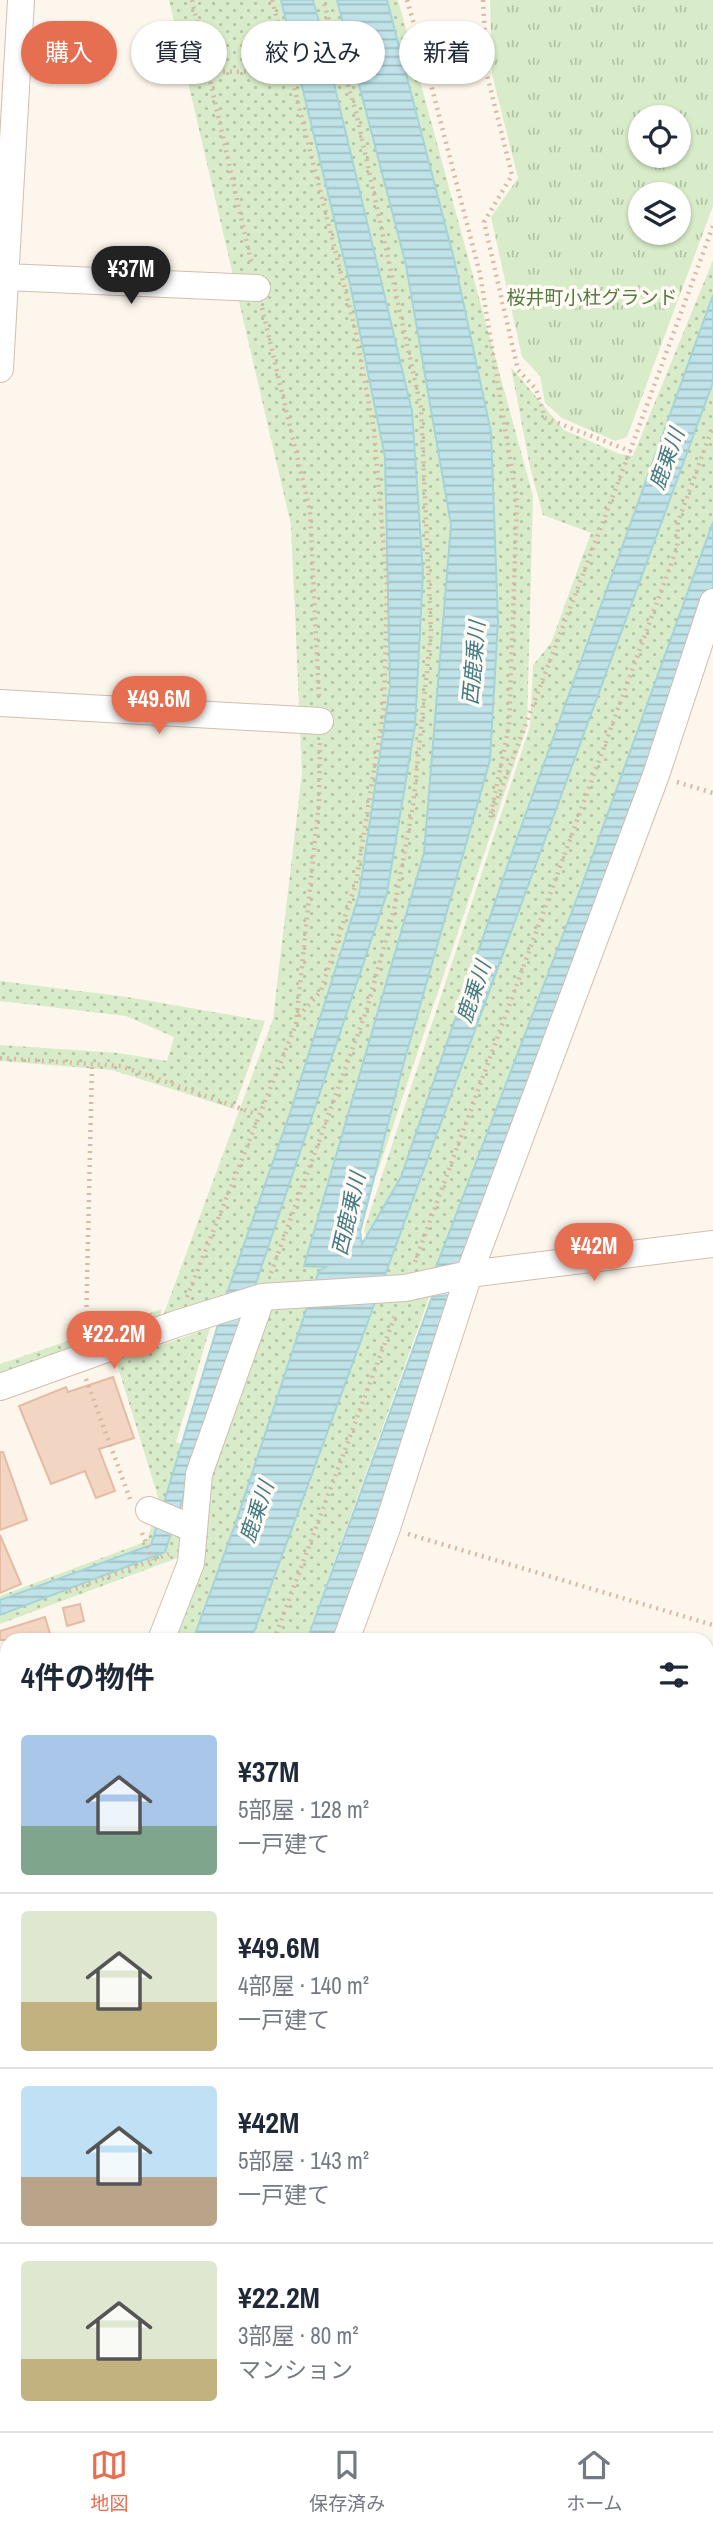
<!DOCTYPE html>
<html lang="ja">
<head>
<meta charset="utf-8">
<style>
	:root { --surface:#fff; --page:#f6f6f7; --text:#1f2937; --muted:#747a83; --line:#e0e1e3; --accent:#e76f51 }
	body { margin:0; font-family:"Archivo Narrow","Noto Sans JP",sans-serif; background:var(--page); color:var(--text); height:100vh; display:flex; flex-direction:column; font-size:26px; white-space:nowrap }
	* { box-sizing:border-box; margin:0 }
	p { font-size:23px; color:var(--muted) }
	.icon { flex:none; width:38px; height:38px; fill:none; stroke:currentColor; stroke-width:2; stroke-linecap:round; stroke-linejoin:round }
	.map { position:relative; flex:1; overflow:hidden }
	.drawer { position:absolute; left:0px; top:1633px; width:714px; height:800px; display:flex; flex-direction:column; background:var(--surface); border-radius:21px 21px 0 0; box-shadow:0 2px 5px #0004 }
	.drawer>* { flex:none }
	.guide { position:absolute; left:21px; top:21px; width:672px; height:63px; display:flex; gap:14px }
	.fabs { position:absolute; left:628px; top:105px; display:grid; gap:14px }
	.fabs a { display:grid; place-items:center; width:63px; height:63px; border-radius:50%; background:var(--surface); box-shadow:0 2px 5px #0004; font-size:35px }
	.price { position:absolute; translate:-50% -60px; padding:0 16px; border-radius:24px; background:var(--accent); color:#fff; font-size:23px; line-height:46px; filter:drop-shadow(0 2px 4px #0008) }
	.price::after { content:''; position:absolute; left:50%; top:42px; width:21px; height:16px; margin-left:-10px; background:inherit; clip-path:polygon(0 0,100% 0,50% 100%) }
	.price.on { background:#222; color:#fff }
	ul { padding:0; list-style:none }
	li { display:flex; align-items:center; gap:21px; height:175px; padding:0 21px }
	li+li { border-top:2px solid var(--line) }
	li span { display:grid; place-items:center; flex:none; width:196px; height:140px; border-radius:7px; color:#555 }
	li>.icon { margin-inline-start:auto }
	span .icon { width:84px; height:84px; fill:#fffc; stroke-width:1 }
	li b { font-size:30px }
	h2 { display:flex; justify-content:space-between; align-items:center; height:84px; padding:0 21px; font-size:30px }
	.pill { padding:0 24px; border-radius:32px; background:var(--surface); box-shadow:0 2px 5px #0004; font-size:24px; line-height:63px }
	.pill.on { background:var(--accent); color:#fff }
	.tab-bar { display:flex; justify-content:space-around; align-items:center; height:98px; border-top:2px solid var(--line); background:var(--surface); font-size:19px; color:var(--muted) }
	.tab-bar a { display:grid; justify-items:center; gap:4px }
	.tab-bar .on { color:var(--accent) }
	.map>svg:first-child { display:block }
</style>
</head>
<body>
<div class="map">
<svg width="713" height="2431" viewBox="0 0 713 2431">
	<defs>
		<pattern id="grass-dots" width="8" height="8" patternUnits="userSpaceOnUse" patternTransform="scale(1.75)"><rect width="8" height="8" fill="#d8ecc9"/><path d="M2 2h.1M6 6h.1" fill="none" stroke="#b4c2a5" stroke-width="1.8" stroke-linecap="round"/></pattern>
		<pattern id="park-tufts" width="24" height="20" patternUnits="userSpaceOnUse" patternTransform="scale(1.75)"><rect width="24" height="20" fill="#d8ecc9"/><path d="M3 7l-1-3M5 7V3M7 7l1-3M15 17l-1-3M17 17v-4M19 17l1-3" fill="none" stroke="#b4c2a5"/></pattern>
		<pattern id="water-rules" width="6" height="5" patternUnits="userSpaceOnUse" patternTransform="scale(1.75)"><rect width="6" height="5" fill="#bfe3e8"/><path d="M0 2.5h6" fill="none" stroke="#a0bbbe"/></pattern>
	</defs>
	<rect width="100%" height="100%" fill="#fdf6ec"/>
	<path fill="url(#grass-dots)" d="M 169,0 L 398,0 L 533,496 L 527,726 L 379,1168 L 322,1282 L 163,1316 L 273,1019 L 302,773 L 291,525 Z
		M 713,260 L 713,594 L 468,1271 L 387,1280 L 364,1230 L 530,726 L 533,665 L 551,643 L 591,533 L 543,515 L 530,467 L 511,367 L 564,430 L 620,454 L 633,456 Z
		M 0,981 L 127,997 L 265,1021 L 234,1109 L 112,1070 L 0,1061 L 0,1045 L 118,1053 L 167,1061 L 174,1037 L 126,1016 L 0,1001 Z
		M 430,1295 L 306,1640 L 170,1640 L 204,1486 L 270,1306 Z
		M 162,1309 L 160,1317 L 0,1377 L 0,1364 Z
		M 210,1328 L 176,1442 L 200,1451 L 183,1556 L 0,1624 L 0,1596 L 147,1541 L 159,1500 L 116,1361 Z
		M 7,2081 L 7,2426 L 29,2426 L 26,2431 L 0,2431 L 0,2100 Z"/>
	<path fill="url(#park-tufts)" fill-rule="evenodd" d="M 490,0 L 713,0 L 713,206 L 627,437 L 615,441 L 562,418 L 545,403 L 540,376 L 522,357 L 491,217 L 518,178 L 492,74 ZM 640,117 L 679,117 L 679,156 L 640,156 ZM 640,194 L 679,194 L 679,233 L 640,233 Z"/>
	<path fill="url(#water-rules)" stroke="#a5d3da" stroke-width="2" d="M 281,0 L 313,0 L 322,33 L 412,411 L 423,573 L 415,726 L 387,893 L 253,1292 L 225,1299 L 290,1113 L 359,895 L 390,687 L 385,457 L 350,284 Z
		M 337,0 L 387,0 L 454,259 L 491,432 L 498,621 L 490,760 L 404,1062 L 360,1232 L 362,1244 L 401,1177 L 515,844 L 713,295 L 713,382 L 251,1640 L 193,1640 L 236,1522 L 319,1271 L 326,1267 L 304,1266 L 424,853 L 451,525 L 406,265 Z
		M 713,522 L 713,589 L 702,622 L 462,1272 L 433,1275 L 582,885 Z
		M 449,1295 L 341,1640 L 307,1640 L 432,1297 Z
		M 246,1310 L 165,1552 L 0,1615 L 0,1600 L 151,1545 L 220,1318 Z
		M 7,2154 L 7,2295 L 0,2314 L 0,2173 Z"/>
	<g fill="none" stroke-linecap="round" stroke-linejoin="round">
		<path stroke="#a5d3da" stroke-width="7" d="M 707,1837 L 713,1838"/>
	</g>
	<path fill="#f3d5c3" stroke="#e6bba3" stroke-width="2" d="M 113,1377 L 134,1438 L 99,1449 L 115,1491 L 96,1498 L 85,1471 L 51,1484 L 19,1406 L 66,1387 L 68,1392 Z
		M 0,1452 L 3,1452 L 27,1520 L 0,1530 Z
		M 0,1535 L 21,1584 L 0,1593 Z
		M 80,1604 L 84,1621 L 67,1626 L 63,1608 Z
		M 45,1617 L 52,1640 L 0,1640 L 0,1631 Z"/>
	<g fill="none" stroke-linecap="round" stroke-linejoin="round">
		<defs>
			<path id="minor" d="M 6,277 L 257,288
				M 0,369 L 21,0
				M 0,703 L 320,721
				M 0,1387 L 176,1324 L 262,1297 L 405,1288 L 469,1274 L 713,1244
				M 149,1510 L 194,1529
				M 161,1640 L 191,1563 L 199,1474 L 262,1297
				M 346,1640 L 387,1528 L 469,1274 L 656,775 L 713,602
				M 0,1708 L 7,1727
				M 0,2079 L 7,2059
				M 61,2431 L 63,2426"/>
		</defs>
		<use href="#minor" stroke="#d1beb0" stroke-width="28"/>
		<path stroke="#d9b8a5" stroke-width="4.5" stroke-dasharray="2 5" stroke-linecap="butt" d="M 192,0 L 252,266
			M 272,0 L 355,329 L 374,431 L 387,585 L 384,708 L 356,883 L 321,991 L 297,1018
			M 407,0 L 427,69 L 480,274 L 517,502 L 509,726 L 490,818 L 630,451
			M 483,0 L 487,75 L 512,175 L 484,222 L 518,370 L 536,389 L 545,418 L 630,451 L 713,226
			M 209,72 L 290,71
			M 262,308 L 310,511 L 319,700
			M 677,782 L 713,793
			M 0,1058 L 121,1066 L 256,1114
			M 415,1262 L 677,548 L 678,522 L 713,426
			M 271,1273 L 367,1009 L 394,910 L 413,806 L 431,632 L 421,408 L 356,112 L 323,0
			M 187,1297 L 296,1024 L 319,802 L 320,743
			M 86,1328 L 92,1064
			M 86,1379 L 130,1499
			M 142,1533 L 153,1560
			M 408,1534 L 713,1625
			M 69,1591 L 169,1554
			M 274,1640 L 396,1313
			M 0,1750 L 7,1771
			M 707,2040 L 713,2042
			M 0,2246 L 7,2249
			M 0,2378 L 7,2359
			M 605,2426 L 624,2431"/>
		<use href="#minor" stroke="#fff" stroke-width="26"/>
	</g>
	<g text-anchor="middle" stroke-width="7" stroke-linejoin="round" paint-order="stroke">
		<g font-size="19" fill="#537a41" stroke="#fffaf3">
			<text x="592" y="304">桜井町小杜グランド</text>
		</g>
		<g font-size="21" font-style="italic" fill="#437c86" stroke="#fffaf3">
			<text transform="translate(667 459) rotate(-70)" y="7">鹿乗川</text>
			<text transform="translate(474 663) rotate(-85)" y="7">西鹿乗川</text>
			<text transform="translate(474 992) rotate(-71)" y="7">鹿乗川</text>
			<text transform="translate(349 1214) rotate(-77)" y="7">西鹿乗川</text>
			<text transform="translate(257 1512) rotate(-71)" y="7">鹿乗川</text>
		</g>
	</g>
</svg>
<div class="fabs">
<a><svg class="icon" aria-label="locate" viewBox="0 0 24 24"><circle cx="12" cy="12" r="6"/><path d="M12 2v4M12 18v4M2 12h4M18 12h4"/></svg></a>
<a><svg class="icon" aria-label="layers" viewBox="0 0 24 24"><path d="M12 4l9 5-9 5-9-5zM3 14l9 5 9-5"/></svg></a>
</div>
<b class="price on" style="left:131px;top:306px">¥37M</b>
<b class="price" style="left:159px;top:736px">¥49.6M</b>
<b class="price" style="left:594px;top:1283px">¥42M</b>
<b class="price" style="left:114px;top:1371px">¥22.2M</b>
<div class="guide">
<a class="pill on">購入</a>
<a class="pill">賃貸</a>
<a class="pill">絞り込み</a>
<a class="pill">新着</a>
</div>
<section class="drawer">
<h2>4件の物件<svg class="icon" aria-label="filters" viewBox="0 0 24 24"><path d="M4 7h16M4 17h16"/><circle cx="9" cy="7" r="2"/><circle cx="15" cy="17" r="2"/></svg></h2>
<ul>
<li><span style="background:linear-gradient(#a9c7e8 65%,#7fa58c 0)"><svg class="icon" aria-label="home" viewBox="0 0 24 24"><path d="M3 11l9-7 9 7M6 9v11h12V9"/></svg></span><div><b>¥37M</b><p>5部屋 · 128 m²</p><p>一戸建て</p></div></li>
<li><span style="background:linear-gradient(#dfe7d0 65%,#c2b280 0)"><svg class="icon" aria-label="home" viewBox="0 0 24 24"><path d="M3 11l9-7 9 7M6 9v11h12V9"/></svg></span><div><b>¥49.6M</b><p>4部屋 · 140 m²</p><p>一戸建て</p></div></li>
<li><span style="background:linear-gradient(#bfe0f5 65%,#b9a48a 0)"><svg class="icon" aria-label="home" viewBox="0 0 24 24"><path d="M3 11l9-7 9 7M6 9v11h12V9"/></svg></span><div><b>¥42M</b><p>5部屋 · 143 m²</p><p>一戸建て</p></div></li>
<li><span style="background:linear-gradient(#dfe7d0 70%,#c2b280 0)"><svg class="icon" aria-label="home" viewBox="0 0 24 24"><path d="M3 11l9-7 9 7M6 9v11h12V9"/></svg></span><div><b>¥22.2M</b><p>3部屋 · 80 m²</p><p>マンション</p></div></li>
</ul>
</section>
</div>
<nav class="tab-bar">
<a class="on"><svg class="icon" aria-label="map" viewBox="0 0 24 24"><path d="M3 6l6-2 6 2 6-2v14l-6 2-6-2-6 2zM9 4v14M15 6v14"/></svg>地図</a>
<a><svg class="icon" aria-label="saved" viewBox="0 0 24 24"><path d="M7 4h10v16l-5-4-5 4z"/></svg>保存済み</a>
<a><svg class="icon" aria-label="home" viewBox="0 0 24 24"><path d="M3 11l9-7 9 7M6 9v11h12V9"/></svg>ホーム</a>
</nav>
</body>
</html>
